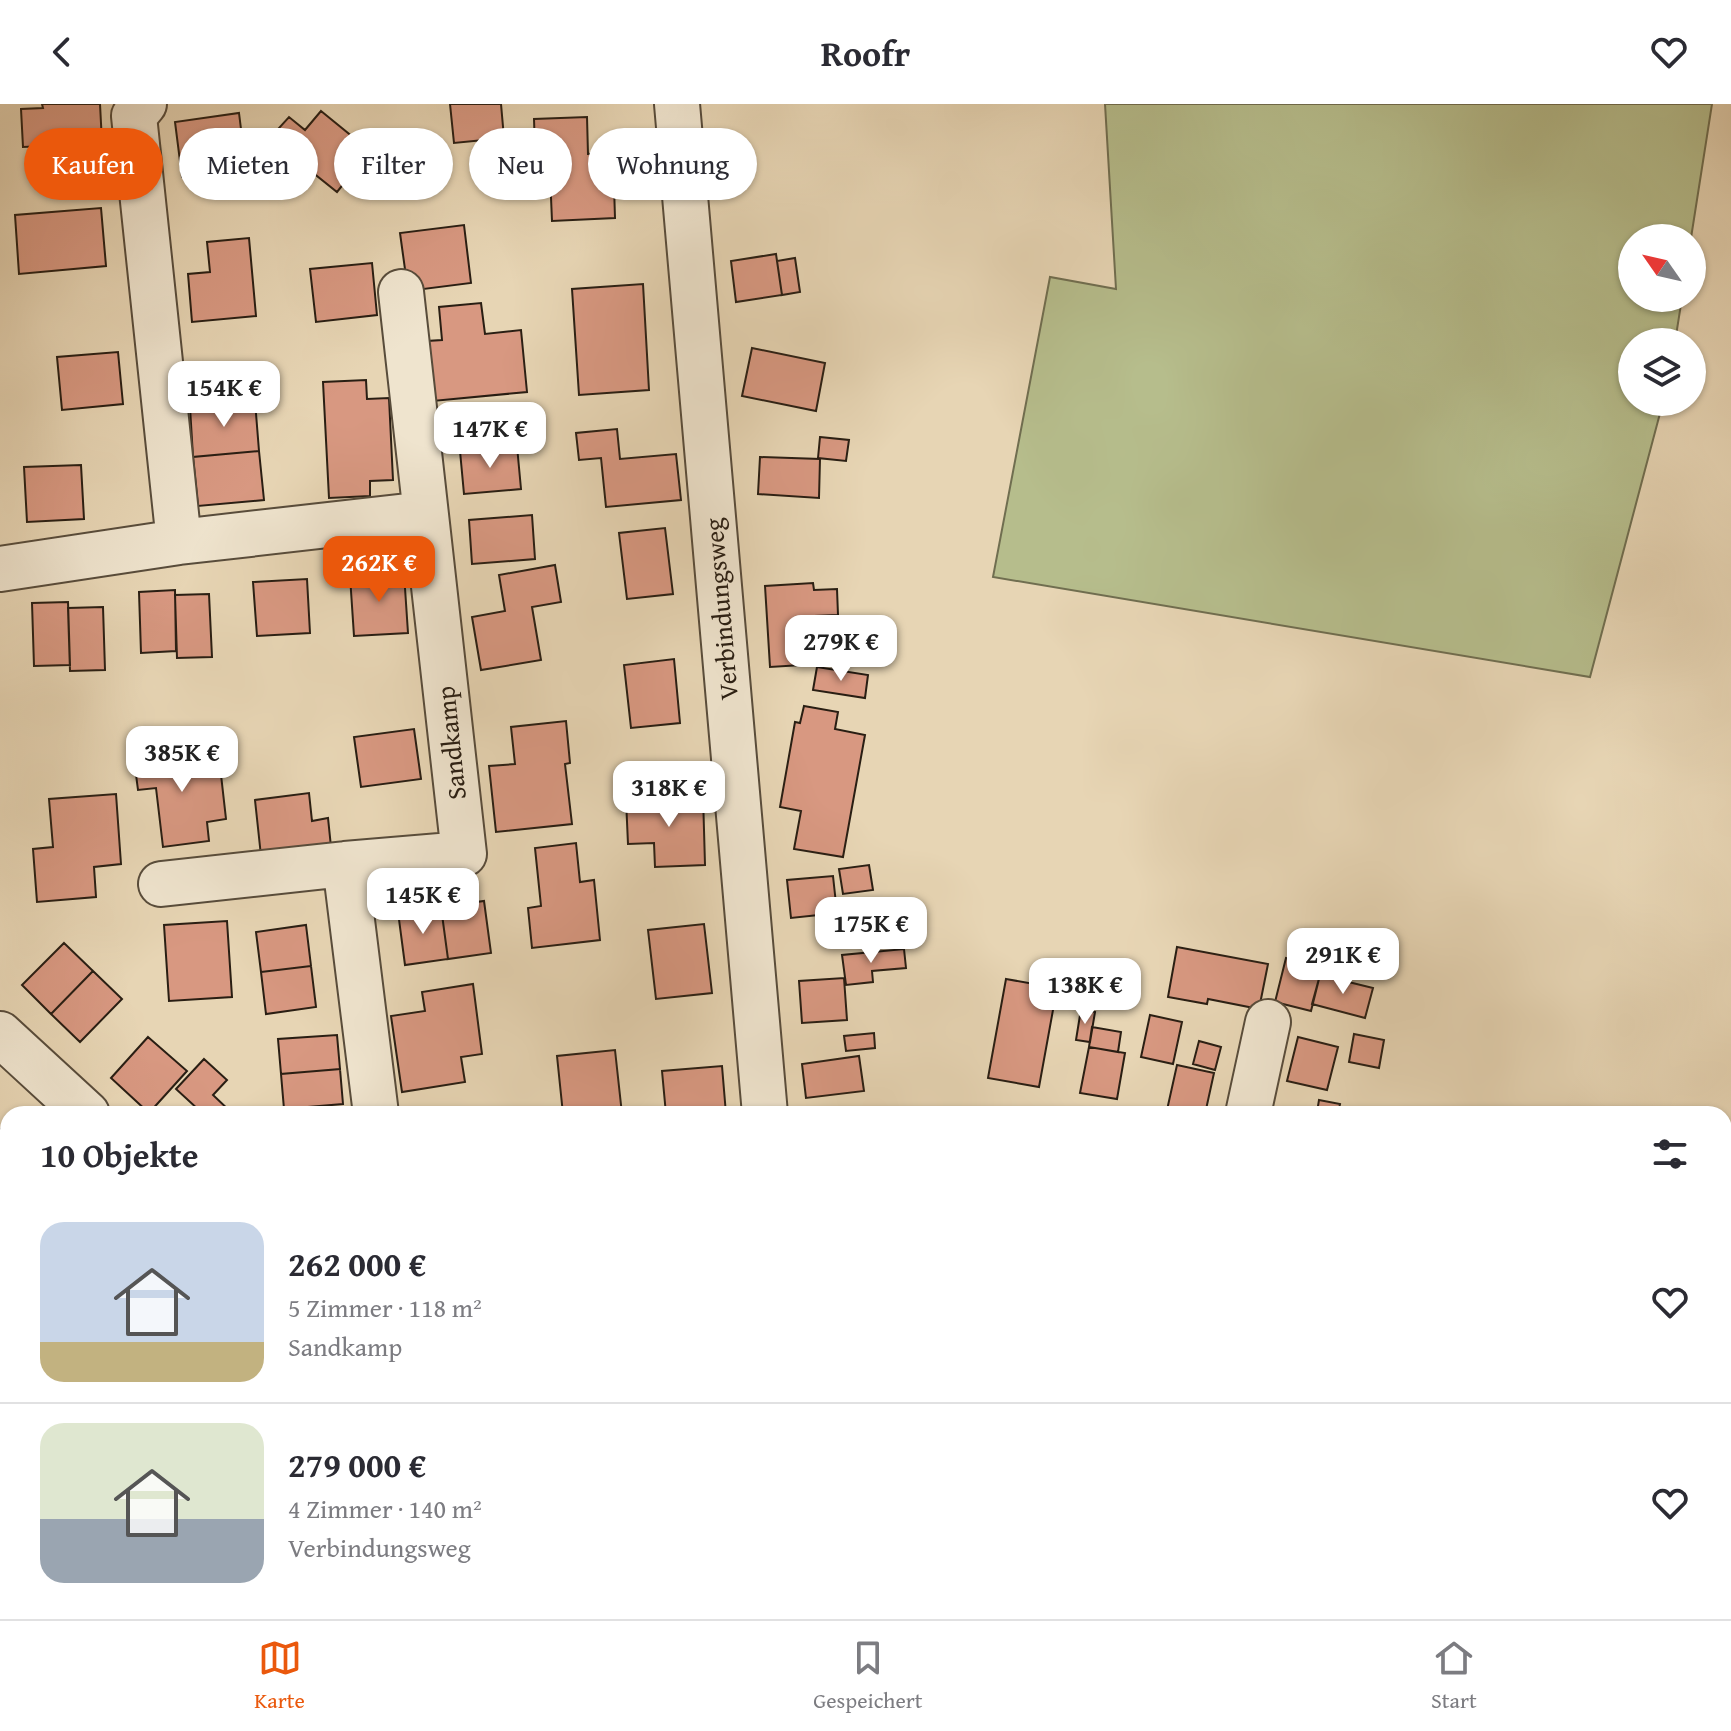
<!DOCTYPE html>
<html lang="de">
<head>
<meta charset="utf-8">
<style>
	:root { --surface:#fff; --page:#f7f7f7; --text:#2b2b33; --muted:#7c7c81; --line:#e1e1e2; --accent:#ea580c }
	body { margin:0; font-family:"Gentium Book Plus",serif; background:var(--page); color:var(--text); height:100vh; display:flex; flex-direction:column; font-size:30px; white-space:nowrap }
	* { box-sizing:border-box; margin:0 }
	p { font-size:26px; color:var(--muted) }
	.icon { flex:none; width:44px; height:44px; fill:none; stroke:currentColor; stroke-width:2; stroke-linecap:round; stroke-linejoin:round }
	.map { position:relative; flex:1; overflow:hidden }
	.panel { position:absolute; left:0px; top:1002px; width:1732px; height:514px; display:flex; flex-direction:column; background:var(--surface); border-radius:24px 24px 0 0; box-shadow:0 2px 6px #0004 }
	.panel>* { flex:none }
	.hud { position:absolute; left:24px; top:24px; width:800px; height:72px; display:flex; gap:16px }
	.needle { width:52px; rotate:304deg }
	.tools { position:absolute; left:1618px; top:120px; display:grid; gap:16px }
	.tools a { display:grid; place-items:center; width:88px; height:88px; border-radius:50%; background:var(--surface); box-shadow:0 2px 6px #0004; font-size:40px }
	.price { position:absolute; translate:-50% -68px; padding:0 18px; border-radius:16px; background:#fff; color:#222; font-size:26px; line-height:52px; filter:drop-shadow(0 2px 4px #0008) }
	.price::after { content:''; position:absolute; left:50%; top:48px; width:24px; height:18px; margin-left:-12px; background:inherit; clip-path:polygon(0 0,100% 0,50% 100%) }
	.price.active { background:var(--accent); color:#fff }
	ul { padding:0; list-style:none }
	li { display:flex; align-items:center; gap:24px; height:200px; padding:0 40px }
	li+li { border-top:2px solid var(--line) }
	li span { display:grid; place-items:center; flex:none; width:224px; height:160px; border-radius:24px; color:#555 }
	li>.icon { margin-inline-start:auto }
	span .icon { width:96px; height:96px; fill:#fffc; stroke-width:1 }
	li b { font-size:34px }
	h2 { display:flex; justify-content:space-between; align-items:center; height:96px; padding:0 40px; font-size:34px }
	.tag { padding:0 28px; border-radius:36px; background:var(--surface); box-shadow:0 2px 6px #0004; font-size:28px; line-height:72px }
	.tag.active { background:var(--accent); color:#fff }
	header { display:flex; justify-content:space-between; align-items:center; height:104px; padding:0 40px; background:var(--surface); font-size:36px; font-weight:700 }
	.tab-bar { display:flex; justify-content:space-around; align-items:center; height:112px; border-top:2px solid var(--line); background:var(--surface); font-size:22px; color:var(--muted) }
	.tab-bar a { display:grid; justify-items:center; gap:4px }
	.tab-bar .active { color:var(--accent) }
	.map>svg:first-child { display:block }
</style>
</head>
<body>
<header><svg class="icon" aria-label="back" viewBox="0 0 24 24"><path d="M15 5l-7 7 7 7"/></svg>Roofr<svg class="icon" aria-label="heart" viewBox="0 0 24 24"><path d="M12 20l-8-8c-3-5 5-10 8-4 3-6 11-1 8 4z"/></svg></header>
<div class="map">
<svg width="1731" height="1515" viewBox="0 0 1731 1515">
	<rect width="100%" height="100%" fill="#e7d5b4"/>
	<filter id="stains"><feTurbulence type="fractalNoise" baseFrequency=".0025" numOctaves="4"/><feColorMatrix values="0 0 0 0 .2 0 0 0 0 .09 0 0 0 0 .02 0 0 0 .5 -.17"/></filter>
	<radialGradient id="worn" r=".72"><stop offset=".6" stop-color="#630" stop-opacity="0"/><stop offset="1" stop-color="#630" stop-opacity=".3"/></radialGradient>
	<path fill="#b6bd8c" stroke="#706e50" stroke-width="2" d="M 1105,0 L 1712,0 L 1691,134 L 1632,134 L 1632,194 L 1682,194 L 1675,238 L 1632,238 L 1632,298 L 1663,298 L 1590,573 L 993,473 L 1050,173 L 1116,185 Z
		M 1724,1393 L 1731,1394 L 1731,1515 L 1417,1515 L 1419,1508 L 1724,1508 Z"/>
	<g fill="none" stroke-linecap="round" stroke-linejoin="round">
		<path stroke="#6b7a72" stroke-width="10" d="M 1414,1515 L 1417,1508"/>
	</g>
	<path fill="#d89881" stroke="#291e13" stroke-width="2" d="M 42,0 L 100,0 L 103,58 L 46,61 L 45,42 L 23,43 L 21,5 L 43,4 Z
		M 450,0 L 501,0 L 504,34 L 454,39 Z
		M 321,7 L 370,47 L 337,88 L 292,52 L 281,68 L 271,70 L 268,36 L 289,13 L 305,26 Z
		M 239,9 L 246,65 L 182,73 L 175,18 Z
		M 587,13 L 588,50 L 613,49 L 615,114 L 552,117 L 549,46 L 535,46 L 534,15 Z
		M 101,104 L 106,162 L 19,170 L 15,111 Z
		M 464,121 L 471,179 L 408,187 L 400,129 Z
		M 249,134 L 256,212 L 192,218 L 188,170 L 210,168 L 207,138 Z
		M 776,150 L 782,191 L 736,198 L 731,157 Z
		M 795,154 L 800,188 L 782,191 L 777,157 Z
		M 372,159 L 377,211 L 316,218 L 310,165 Z
		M 643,180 L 649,286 L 579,291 L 572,185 Z
		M 481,199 L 485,230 L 521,226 L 527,288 L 433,297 L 427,237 L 442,236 L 439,203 Z
		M 752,244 L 825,259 L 816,307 L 742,292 Z
		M 118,248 L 123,300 L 62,306 L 57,253 Z
		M 366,276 L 367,295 L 389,294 L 393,376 L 370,377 L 370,392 L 329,394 L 323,278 Z
		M 255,297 L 259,347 L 193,353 L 190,303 Z
		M 617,325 L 620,355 L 676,350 L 681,396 L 606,403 L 601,354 L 579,356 L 576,329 Z
		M 820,333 L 849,336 L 846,357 L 818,354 Z
		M 517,342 L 521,385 L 464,390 L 460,347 Z
		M 259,347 L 264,396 L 198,402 L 193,353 Z
		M 760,353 L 820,355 L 819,394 L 758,390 Z
		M 81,361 L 84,415 L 27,418 L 24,363 Z
		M 532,411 L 535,455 L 472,460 L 469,416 Z
		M 665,424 L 673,490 L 627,495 L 619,429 Z
		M 555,461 L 561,498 L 532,503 L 541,556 L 481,566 L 472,513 L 505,507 L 499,471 Z
		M 404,469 L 408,529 L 354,532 L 350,472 Z
		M 307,475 L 310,529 L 257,532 L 253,478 Z
		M 813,479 L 814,486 L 837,485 L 838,511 L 815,512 L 818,560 L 770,563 L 765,482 Z
		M 175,486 L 176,547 L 141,549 L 139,488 Z
		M 209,490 L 212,553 L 177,554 L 175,491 Z
		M 68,498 L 70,561 L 34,562 L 32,499 Z
		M 103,503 L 105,566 L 70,567 L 68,504 Z
		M 674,555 L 680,619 L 631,624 L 624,561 Z
		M 817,563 L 868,571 L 865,594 L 813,586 Z
		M 804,602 L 838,608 L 835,625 L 865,631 L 843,753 L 794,745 L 801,707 L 780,703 L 795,618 L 800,619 Z
		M 566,617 L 570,659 L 565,660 L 572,720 L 496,728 L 489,662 L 515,660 L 511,623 Z
		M 414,625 L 421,675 L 361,683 L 354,633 Z
		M 155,638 L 157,660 L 219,653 L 226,715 L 207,718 L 209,737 L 163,743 L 156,684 L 138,686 L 132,640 Z
		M 309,689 L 312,717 L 328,714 L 331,743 L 261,752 L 255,696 Z
		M 116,690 L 121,760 L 94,763 L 96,793 L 37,798 L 33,745 L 53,743 L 49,695 Z
		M 703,691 L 705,761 L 655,763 L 654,739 L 628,740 L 626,695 Z
		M 576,739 L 580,778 L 594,776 L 600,836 L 532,844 L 528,804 L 541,802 L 535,744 Z
		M 869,761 L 873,786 L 843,790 L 839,765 Z
		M 833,772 L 837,809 L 791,814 L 787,776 Z
		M 484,797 L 491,849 L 448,855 L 441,803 Z
		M 441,803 L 448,855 L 405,861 L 398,808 Z
		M 227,817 L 232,893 L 169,897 L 164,821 Z
		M 704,820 L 712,889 L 656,895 L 648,826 Z
		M 306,821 L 311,862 L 261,868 L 256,828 Z
		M 64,839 L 93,867 L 51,910 L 22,881 Z
		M 1177,843 L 1268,860 L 1259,905 L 1208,895 L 1207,900 L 1168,893 Z
		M 904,845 L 906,864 L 872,867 L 873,878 L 846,881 L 842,851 Z
		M 1286,854 L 1322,863 L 1311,907 L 1275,898 Z
		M 311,862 L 316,903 L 266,910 L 261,868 Z
		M 93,867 L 122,895 L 80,938 L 51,910 Z
		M 1320,871 L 1373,884 L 1365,914 L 1312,900 Z
		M 844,874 L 847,916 L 802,919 L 799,877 Z
		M 1006,875 L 1057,884 L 1039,983 L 988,974 Z
		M 473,880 L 482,950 L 461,953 L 465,978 L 402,988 L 391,912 L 425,907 L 422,888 Z
		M 1081,905 L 1095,908 L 1090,938 L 1076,936 Z
		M 1150,911 L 1182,918 L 1173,960 L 1141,953 Z
		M 1092,923 L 1121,928 L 1118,948 L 1089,943 Z
		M 874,929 L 875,944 L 846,947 L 844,932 Z
		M 1354,930 L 1384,936 L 1379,964 L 1349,958 Z
		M 337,931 L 340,965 L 281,970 L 278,935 Z
		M 148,933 L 187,967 L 149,1009 L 111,974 Z
		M 1298,933 L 1338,943 L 1327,986 L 1287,977 Z
		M 1199,937 L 1221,943 L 1215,966 L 1193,960 Z
		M 1089,943 L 1125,949 L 1117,995 L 1080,989 Z
		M 615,946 L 622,1010 L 563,1010 L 557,952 Z
		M 859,952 L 864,987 L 806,994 L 802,960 Z
		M 204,955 L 227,976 L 213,991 L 233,1010 L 197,1010 L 200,1007 L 176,985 Z
		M 1177,961 L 1214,969 L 1205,1010 L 1186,1010 L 1167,1006 Z
		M 722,962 L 726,1010 L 666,1010 L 662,967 Z
		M 340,965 L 343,1000 L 284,1005 L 281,970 Z
		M 1319,996 L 1340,1000 L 1338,1010 L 1317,1008 Z
		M 8,1017 L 8,1085 L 0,1078 L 0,1026 Z
		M 0,1404 L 8,1407 L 8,1428 L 0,1425 Z
		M 0,1456 L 8,1459 L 8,1508 L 11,1508 L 9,1515 L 0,1515 Z
		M 289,1508 L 343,1508 L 339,1515 L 285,1515 Z
		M 573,1508 L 657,1508 L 653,1515 L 570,1515 Z
		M 854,1508 L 903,1508 L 903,1515 L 854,1515 Z
		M 933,1508 L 933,1515 L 903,1515 L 903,1510 Z
		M 1015,1508 L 1058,1508 L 1057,1513 L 1077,1515 L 1014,1515 Z
		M 1231,1508 L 1283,1508 L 1282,1515 L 1246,1515 L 1230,1513 Z
		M 1323,1508 L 1387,1508 L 1386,1515 L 1322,1515 Z"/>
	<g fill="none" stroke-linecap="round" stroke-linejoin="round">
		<defs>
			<path id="minor" d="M 144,0 L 134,12 L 179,438 L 425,410
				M 677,0 L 765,1010
				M 0,465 L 179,438
				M 161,780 L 345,760
				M 0,930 L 87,1010
				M 376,1010 L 345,760 L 464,750 L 401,188
				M 1248,1010 L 1268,918
				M 0,1149 L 8,1140
				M 1724,1363 L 1731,1364
				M 173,1508 L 191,1515
				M 422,1508 L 436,1515
				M 809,1508 L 809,1515
				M 1200,1515 L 1201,1508"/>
		</defs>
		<use href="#minor" stroke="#584c3b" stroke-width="48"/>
		<use href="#minor" stroke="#efe4ce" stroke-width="44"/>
	</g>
	<g text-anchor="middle" stroke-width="7" stroke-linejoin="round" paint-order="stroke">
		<g font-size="26" fill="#291e13" stroke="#efe4ce">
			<text transform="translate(721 505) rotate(-95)" y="9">Verbindungsweg</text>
			<text transform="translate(451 639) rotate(-96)" y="9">Sandkamp</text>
		</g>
	</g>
	<rect width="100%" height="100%" filter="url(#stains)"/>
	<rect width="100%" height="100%" fill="url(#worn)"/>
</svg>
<div class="tools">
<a><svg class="needle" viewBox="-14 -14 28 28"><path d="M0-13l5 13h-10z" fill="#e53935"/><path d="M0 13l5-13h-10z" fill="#7c7c81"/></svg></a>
<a><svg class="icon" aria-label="layers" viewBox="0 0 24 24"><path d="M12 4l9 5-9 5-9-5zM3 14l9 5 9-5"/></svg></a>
</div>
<b class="price" style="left:224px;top:325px">154K €</b>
<b class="price" style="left:490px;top:366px">147K €</b>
<b class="price active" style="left:379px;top:500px">262K €</b>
<b class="price" style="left:841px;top:579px">279K €</b>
<b class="price" style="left:182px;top:690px">385K €</b>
<b class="price" style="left:669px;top:725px">318K €</b>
<b class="price" style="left:423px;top:832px">145K €</b>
<b class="price" style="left:871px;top:861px">175K €</b>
<b class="price" style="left:1343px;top:892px">291K €</b>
<b class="price" style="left:1085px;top:922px">138K €</b>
<div class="hud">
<a class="tag active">Kaufen</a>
<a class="tag">Mieten</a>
<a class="tag">Filter</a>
<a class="tag">Neu</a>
<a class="tag">Wohnung</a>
</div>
<section class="panel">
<h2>10 Objekte<svg class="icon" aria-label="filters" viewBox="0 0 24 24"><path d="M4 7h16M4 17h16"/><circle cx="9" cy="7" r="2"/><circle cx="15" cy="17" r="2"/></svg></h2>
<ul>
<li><span style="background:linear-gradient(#c9d6e8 75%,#c2b280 0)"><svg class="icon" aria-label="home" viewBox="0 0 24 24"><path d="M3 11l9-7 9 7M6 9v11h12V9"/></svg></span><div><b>262 000 €</b><p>5 Zimmer · 118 m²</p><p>Sandkamp</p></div><svg class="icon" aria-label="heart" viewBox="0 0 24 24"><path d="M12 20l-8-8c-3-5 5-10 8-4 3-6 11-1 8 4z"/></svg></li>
<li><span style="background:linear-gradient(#dfe7d0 60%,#9aa5b1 0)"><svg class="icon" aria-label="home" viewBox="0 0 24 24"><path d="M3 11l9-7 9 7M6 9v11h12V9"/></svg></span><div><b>279 000 €</b><p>4 Zimmer · 140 m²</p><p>Verbindungsweg</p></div><svg class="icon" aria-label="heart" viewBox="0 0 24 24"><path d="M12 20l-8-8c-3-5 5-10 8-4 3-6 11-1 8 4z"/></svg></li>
</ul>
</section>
</div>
<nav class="tab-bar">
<a class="active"><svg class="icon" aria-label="map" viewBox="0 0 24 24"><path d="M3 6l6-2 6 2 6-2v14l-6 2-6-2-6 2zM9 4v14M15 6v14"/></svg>Karte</a>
<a><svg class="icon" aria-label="saved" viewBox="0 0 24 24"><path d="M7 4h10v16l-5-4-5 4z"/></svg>Gespeichert</a>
<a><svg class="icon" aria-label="home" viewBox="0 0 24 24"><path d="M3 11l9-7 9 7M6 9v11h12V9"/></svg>Start</a>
</nav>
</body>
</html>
